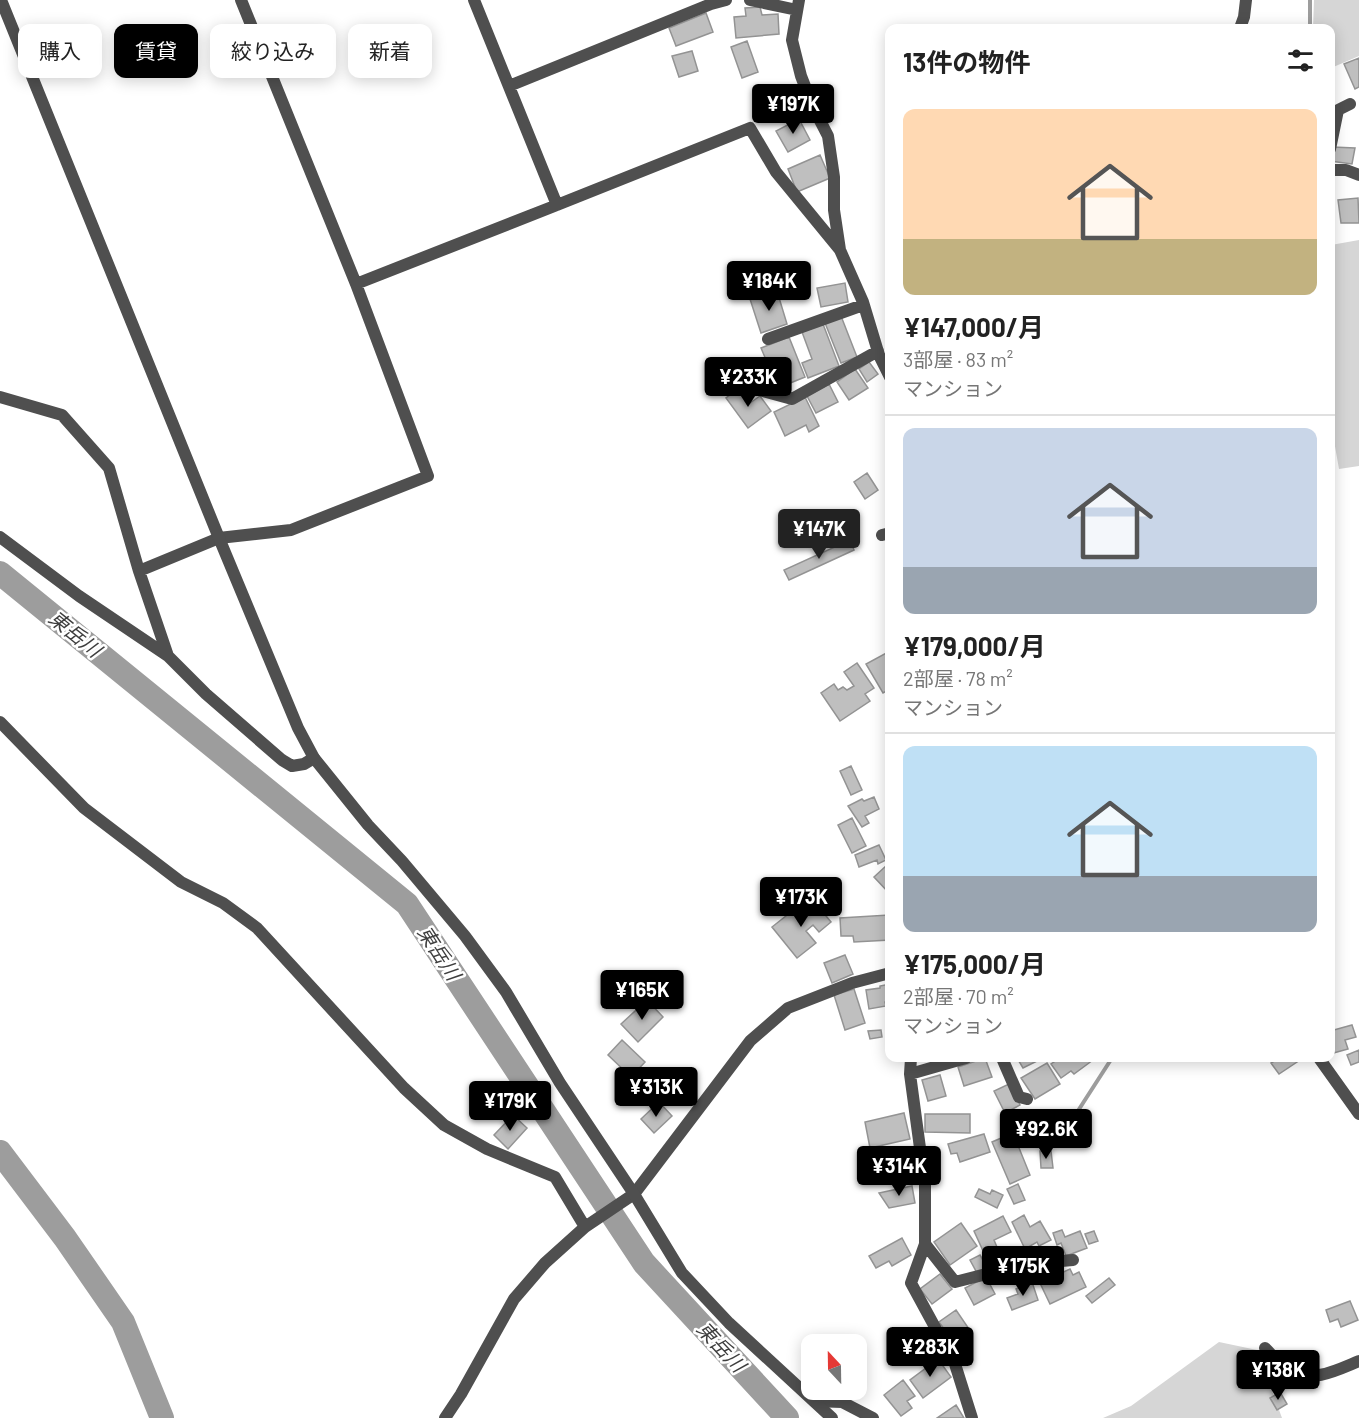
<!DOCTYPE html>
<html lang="ja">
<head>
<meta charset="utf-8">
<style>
	:root { --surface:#fff; --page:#f2f2f2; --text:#222; --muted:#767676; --line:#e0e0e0; --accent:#000 }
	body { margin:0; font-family:Barlow,"Noto Sans JP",sans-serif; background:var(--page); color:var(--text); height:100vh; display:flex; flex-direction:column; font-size:22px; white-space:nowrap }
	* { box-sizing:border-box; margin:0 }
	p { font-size:20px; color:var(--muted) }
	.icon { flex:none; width:33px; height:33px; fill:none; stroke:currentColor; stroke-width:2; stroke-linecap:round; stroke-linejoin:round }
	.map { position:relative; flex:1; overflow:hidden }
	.sheet { position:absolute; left:885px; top:24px; width:450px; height:1038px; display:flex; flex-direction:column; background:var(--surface); border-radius:12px; box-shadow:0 3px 15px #0003 }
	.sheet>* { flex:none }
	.top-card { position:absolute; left:18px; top:24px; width:570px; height:54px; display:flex; gap:12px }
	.needle { width:39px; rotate:338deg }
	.buttons { position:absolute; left:801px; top:1334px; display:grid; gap:12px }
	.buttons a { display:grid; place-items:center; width:66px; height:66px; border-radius:12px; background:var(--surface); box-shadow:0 3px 15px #0003; font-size:30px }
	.price { position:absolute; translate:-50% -51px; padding:0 14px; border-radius:6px; background:var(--accent); color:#fff; font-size:20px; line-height:39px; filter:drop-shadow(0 2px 3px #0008) }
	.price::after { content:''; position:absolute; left:50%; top:36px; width:18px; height:14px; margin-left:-9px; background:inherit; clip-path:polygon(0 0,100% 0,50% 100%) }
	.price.on { background:#222; color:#fff }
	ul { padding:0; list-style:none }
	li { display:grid; align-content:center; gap:12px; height:318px; padding:0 18px }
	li+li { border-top:2px solid var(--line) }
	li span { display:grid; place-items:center; height:186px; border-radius:12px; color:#555 }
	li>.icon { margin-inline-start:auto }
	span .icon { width:108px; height:108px; fill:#fffc; stroke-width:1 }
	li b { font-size:26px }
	h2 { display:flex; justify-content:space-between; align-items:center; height:72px; padding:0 18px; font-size:26px }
	.pill { padding:0 21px; border-radius:12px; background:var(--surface); box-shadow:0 3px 15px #0003; font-size:21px; line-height:54px }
	.pill.on { background:var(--accent); color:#fff }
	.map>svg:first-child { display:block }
</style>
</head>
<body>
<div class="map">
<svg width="1359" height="1418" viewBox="0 0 1359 1418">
	<rect width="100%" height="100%" fill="#fff"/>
	<path fill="#d6d6d6" d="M 1314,0 L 1359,0 L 1359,56 L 1331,68 L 1330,28 L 1313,28 Z
		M 1359,240 L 1359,466 L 1339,469 L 1330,418 L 1331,245 Z
		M 1219,1342 L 1257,1350 L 1282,1418 L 1103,1418 L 1131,1406 Z"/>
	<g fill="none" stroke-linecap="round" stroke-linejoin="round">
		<path stroke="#9d9d9d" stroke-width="4" d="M 1310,28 L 1310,0
			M 1074,1117 L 1112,1058"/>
		<path stroke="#9d9d9d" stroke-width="24" d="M 0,573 L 407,904 L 644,1263 L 787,1418
			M 0,1152 L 65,1238 L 123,1322 L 162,1418"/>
	</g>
	<path fill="#bfbfbf" stroke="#939393" stroke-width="1.5" d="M 760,7 L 762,15 L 778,14 L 779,34 L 736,38 L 734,17 L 746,16 L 745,8 Z
		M 706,13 L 713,32 L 676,46 L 669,28 Z
		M 747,41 L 758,72 L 742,78 L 731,47 Z
		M 692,51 L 698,71 L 679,77 L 672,56 Z
		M 1359,58 L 1359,87 L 1355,89 L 1344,64 Z
		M 799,119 L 810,140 L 788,152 L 776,131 Z
		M 1332,147 L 1355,148 L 1352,164 L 1330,161 Z
		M 820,155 L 830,178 L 797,192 L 788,169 Z
		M 1358,198 L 1359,223 L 1341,223 L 1338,200 Z
		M 845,283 L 848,302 L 821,307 L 817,288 Z
		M 777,291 L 787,324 L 761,333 L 750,299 Z
		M 841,316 L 857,357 L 841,363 L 825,323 Z
		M 823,324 L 839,366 L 808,378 L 802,363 L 812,359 L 802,332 Z
		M 789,337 L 805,377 L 778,388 L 761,348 Z
		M 869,362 L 878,374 L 867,382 L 859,369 Z
		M 855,369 L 868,388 L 849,400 L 837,382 Z
		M 721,380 L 735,386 L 731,395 L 718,389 Z
		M 829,384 L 838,402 L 816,413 L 807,396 Z
		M 739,388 L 750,403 L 760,396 L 771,411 L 748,428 L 726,398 Z
		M 805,397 L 819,426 L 809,432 L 806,425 L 785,436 L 774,412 Z
		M 867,473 L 878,490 L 865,499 L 854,482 Z
		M 850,540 L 854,550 L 789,580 L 784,570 Z
		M 890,651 L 890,689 L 883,693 L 866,664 Z
		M 857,663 L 874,688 L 865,694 L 870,701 L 840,721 L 821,693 L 834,684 L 838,690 L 843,687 L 847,690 L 854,686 L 844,672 Z
		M 851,766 L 862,790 L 851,795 L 840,771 Z
		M 874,797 L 879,809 L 865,816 L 869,823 L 862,827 L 848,806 L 862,799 L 864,801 Z
		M 852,818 L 866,846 L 852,853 L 838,825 Z
		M 879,845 L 886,860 L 878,864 L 877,860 L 859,867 L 855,855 Z
		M 887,865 L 890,868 L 890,894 L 874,877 Z
		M 812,899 L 831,922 L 819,932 L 813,925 L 806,931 L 816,943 L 797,958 L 772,927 L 791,912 L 793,914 Z
		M 889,915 L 890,940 L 854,942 L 853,936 L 841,936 L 840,918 Z
		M 845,955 L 853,974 L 832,983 L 824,963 Z
		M 890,984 L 890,1001 L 885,1002 L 886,1006 L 869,1009 L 866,990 L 880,988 L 880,986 Z
		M 854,989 L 865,1023 L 845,1030 L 834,995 Z
		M 647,1000 L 663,1017 L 638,1042 L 621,1024 Z
		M 1352,1025 L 1356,1037 L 1345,1040 L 1348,1049 L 1330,1054 L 1330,1031 Z
		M 881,1030 L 882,1037 L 870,1039 L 868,1031 Z
		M 622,1040 L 645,1062 L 631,1077 L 608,1055 Z
		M 1359,1050 L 1359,1062 L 1351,1065 L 1347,1055 Z
		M 985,1058 L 992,1077 L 964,1086 L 958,1067 Z
		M 1017,1058 L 1043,1058 L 1023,1068 Z
		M 1060,1058 L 1091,1058 L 1093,1060 L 1074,1074 L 1071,1071 L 1061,1078 L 1051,1064 Z
		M 1279,1058 L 1303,1058 L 1279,1074 L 1271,1063 Z
		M 1047,1063 L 1060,1084 L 1035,1099 L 1021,1078 Z
		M 940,1075 L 946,1096 L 928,1101 L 922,1080 Z
		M 1009,1084 L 1020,1105 L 1005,1113 L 994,1091 Z
		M 659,1102 L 672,1116 L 654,1133 L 641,1119 Z
		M 1038,1111 L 1051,1126 L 1029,1142 L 1016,1126 Z
		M 904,1113 L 910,1139 L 870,1148 L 865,1122 Z
		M 925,1114 L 970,1114 L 970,1133 L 925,1132 Z
		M 513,1115 L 527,1128 L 508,1149 L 494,1135 Z
		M 1013,1133 L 1030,1175 L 1010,1184 L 992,1142 Z
		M 984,1134 L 990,1152 L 960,1162 L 957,1153 L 951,1154 L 948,1144 Z
		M 1040,1151 L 1051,1151 L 1053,1168 L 1041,1168 Z
		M 1018,1184 L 1025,1200 L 1014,1204 L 1007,1189 Z
		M 912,1186 L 915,1203 L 889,1208 L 879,1193 Z
		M 979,1189 L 990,1194 L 992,1190 L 1003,1195 L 997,1208 L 975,1197 Z
		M 1024,1215 L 1030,1227 L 1040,1221 L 1051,1240 L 1039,1246 L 1037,1242 L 1025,1249 L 1012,1222 Z
		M 1003,1216 L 1011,1232 L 994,1240 L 997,1247 L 984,1253 L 974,1231 Z
		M 961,1223 L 977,1246 L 950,1265 L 934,1242 Z
		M 1062,1230 L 1065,1237 L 1080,1231 L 1087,1248 L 1066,1256 L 1061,1243 L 1057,1245 L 1053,1233 Z
		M 1094,1231 L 1098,1241 L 1089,1244 L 1085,1234 Z
		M 902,1238 L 911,1255 L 892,1266 L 889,1261 L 876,1268 L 869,1256 Z
		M 1000,1251 L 1005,1262 L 991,1267 L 987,1256 Z
		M 980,1255 L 987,1267 L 977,1273 L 970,1260 Z
		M 1047,1269 L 1059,1270 L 1059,1274 L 1070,1269 L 1073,1275 L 1079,1272 L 1086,1287 L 1050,1304 L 1040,1283 L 1046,1280 Z
		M 1027,1271 L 1031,1281 L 1020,1286 L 1016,1275 Z
		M 940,1274 L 952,1289 L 932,1304 L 920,1289 Z
		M 986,1277 L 995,1294 L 974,1305 L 965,1288 Z
		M 1109,1278 L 1115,1285 L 1092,1303 L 1086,1296 Z
		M 1032,1282 L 1038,1300 L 1012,1310 L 1007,1298 L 1018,1294 L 1016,1289 Z
		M 1350,1301 L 1358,1320 L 1341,1327 L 1338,1319 L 1330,1322 L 1326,1310 Z
		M 956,1310 L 969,1329 L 952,1340 L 939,1322 Z
		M 938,1359 L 951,1377 L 923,1398 L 910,1380 Z
		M 1274,1360 L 1283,1381 L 1270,1386 L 1261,1366 Z
		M 903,1380 L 915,1396 L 907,1401 L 912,1408 L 901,1416 L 884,1395 Z
		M 1280,1392 L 1287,1404 L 1277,1410 L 1270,1398 Z
		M 956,1405 L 964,1418 L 937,1418 Z"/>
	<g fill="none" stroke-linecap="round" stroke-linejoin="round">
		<path stroke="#4f4f4f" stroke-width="12" d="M 474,0 L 557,205 L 750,128 L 776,172 L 840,250
			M 750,0 L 797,10
			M 799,0 L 792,40 L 801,76 L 813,107 L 828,136 L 834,177 L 834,210 L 840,250 L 863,302 L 879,355 L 890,377
			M 1240,28 L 1244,17 L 1246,0
			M 509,86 L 711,4 L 726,0
			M 1330,149 L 1338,110 L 1350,104
			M 1330,170 L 1346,170 L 1359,175
			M 356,284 L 557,205
			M 768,339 L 863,305
			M 738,384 L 792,399 L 878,351
			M 0,397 L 62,415 L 109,468 L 139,571
			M 882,535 L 890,533
			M 0,537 L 79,596 L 168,656 L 206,694 L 282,760 L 292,766 L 304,764 L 314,758
			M 168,656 L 139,571 L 219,538 L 291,530 L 428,476 L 356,284 L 241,0
			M 0,722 L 84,808 L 181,882 L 223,903 L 257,928 L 404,1088 L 444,1125 L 487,1149 L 555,1177 L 585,1227
			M 911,1058 L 910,1074 L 920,1148 L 918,1165 L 925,1182 L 925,1244 L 911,1283 L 955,1364 L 972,1418
			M 1002,1058 L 1019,1097 L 1027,1099
			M 1319,1058 L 1359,1114
			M 910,1074 L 966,1058
			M 925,1244 L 955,1282 L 1026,1264 L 1073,1260
			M 1265,1348 C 1272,1355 1281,1366 1290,1371 C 1313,1383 1337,1370 1359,1361
			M 814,1401 L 842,1402 L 873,1418
			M 445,1418 L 461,1394 L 514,1299 L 545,1263 L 585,1227 L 634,1194 L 750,1041 L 788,1008 L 852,983 L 890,973"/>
		<path stroke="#4f4f4f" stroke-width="12" d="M 1,0 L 219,538 L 298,728 L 314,758 L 368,825 L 402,861 L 465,936 L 506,992 L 560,1083 L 634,1194 L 682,1273 L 729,1323 L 832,1418"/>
	</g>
	<g text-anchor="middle" stroke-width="5" stroke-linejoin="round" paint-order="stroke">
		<g font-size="20" font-style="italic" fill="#3e3e3e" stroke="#fff">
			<text transform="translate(75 634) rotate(39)" y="7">東岳川</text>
			<text transform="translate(439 953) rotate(57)" y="7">東岳川</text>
			<text transform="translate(721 1347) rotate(47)" y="7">東岳川</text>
		</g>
	</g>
</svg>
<div class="buttons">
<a><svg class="needle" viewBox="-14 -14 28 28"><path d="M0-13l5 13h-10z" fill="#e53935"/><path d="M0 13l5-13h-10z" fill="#767676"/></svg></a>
</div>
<b class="price" style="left:793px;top:135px">¥197K</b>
<b class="price" style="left:769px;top:312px">¥184K</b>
<b class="price" style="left:748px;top:408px">¥233K</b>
<b class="price on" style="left:819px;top:560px">¥147K</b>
<b class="price" style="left:801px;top:928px">¥173K</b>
<b class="price" style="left:642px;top:1021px">¥165K</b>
<b class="price" style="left:656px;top:1118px">¥313K</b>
<b class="price" style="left:510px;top:1132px">¥179K</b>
<b class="price" style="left:1046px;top:1160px">¥92.6K</b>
<b class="price" style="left:899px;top:1197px">¥314K</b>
<b class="price" style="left:1023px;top:1297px">¥175K</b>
<b class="price" style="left:930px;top:1378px">¥283K</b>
<b class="price" style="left:1278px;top:1401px">¥138K</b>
<div class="top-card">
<a class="pill">購入</a>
<a class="pill on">賃貸</a>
<a class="pill">絞り込み</a>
<a class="pill">新着</a>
</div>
<section class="sheet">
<h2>13件の物件<svg class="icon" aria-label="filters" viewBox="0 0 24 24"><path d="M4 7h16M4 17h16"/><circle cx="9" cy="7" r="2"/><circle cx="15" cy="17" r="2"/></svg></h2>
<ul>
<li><span style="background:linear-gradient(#ffd9b3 70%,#c2b280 0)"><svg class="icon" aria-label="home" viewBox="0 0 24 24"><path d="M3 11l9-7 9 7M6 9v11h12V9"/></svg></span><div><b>¥147,000/月</b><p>3部屋 · 83 m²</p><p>マンション</p></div></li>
<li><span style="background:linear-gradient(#c9d6e8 75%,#9aa5b1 0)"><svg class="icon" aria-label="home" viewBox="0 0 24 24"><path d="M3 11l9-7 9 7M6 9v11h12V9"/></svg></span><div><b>¥179,000/月</b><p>2部屋 · 78 m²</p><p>マンション</p></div></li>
<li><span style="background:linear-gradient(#bfe0f5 70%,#9aa5b1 0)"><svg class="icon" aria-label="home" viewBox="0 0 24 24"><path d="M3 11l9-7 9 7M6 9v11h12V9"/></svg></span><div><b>¥175,000/月</b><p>2部屋 · 70 m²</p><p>マンション</p></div></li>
</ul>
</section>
</div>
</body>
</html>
